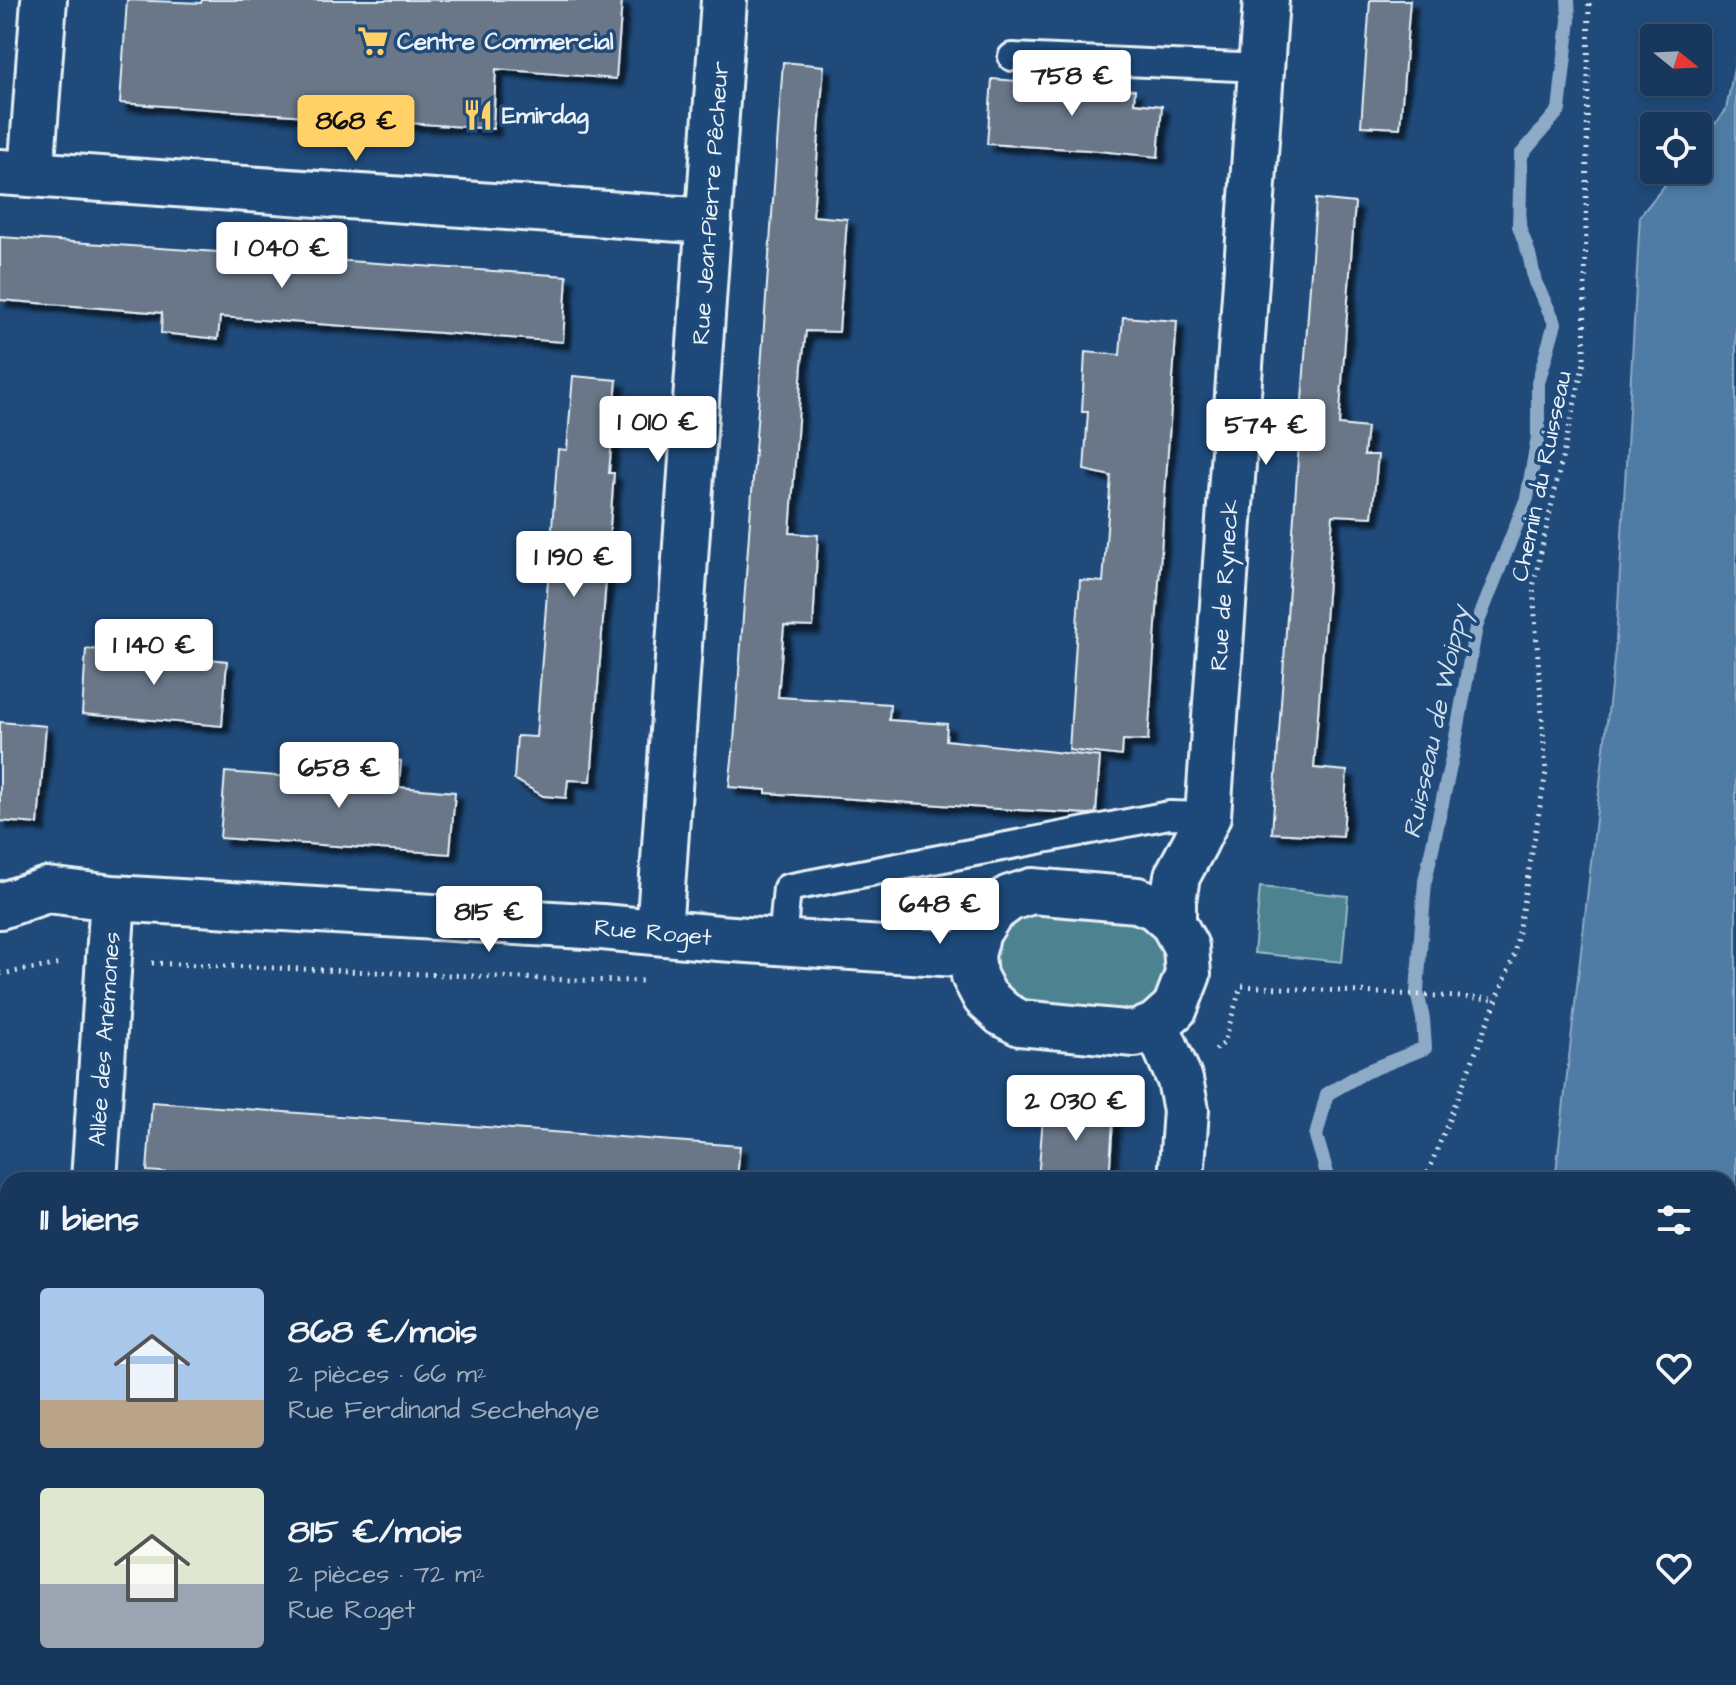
<!DOCTYPE html>
<html lang="fr">
<head>
<meta charset="utf-8">
<style>
	:root { --surface:#17385c; --page:#203f62; --text:#f1f3f6; --muted:#9eacbb; --line:#365272; --accent:#ffd166 }
	body { margin:0; font-family:"Architects Daughter",sans-serif; background:var(--page); color:var(--text); height:100vh; display:flex; flex-direction:column; font-size:30px; white-space:nowrap }
	* { box-sizing:border-box; margin:0 }
	p { font-size:26px; color:var(--muted) }
	.icon { flex:none; width:44px; height:44px; fill:none; stroke:currentColor; stroke-width:2; stroke-linecap:round; stroke-linejoin:round }
	.map { position:relative; flex:1; overflow:hidden }
	.side { position:absolute; left:0px; top:1172px; width:1736px; height:514px; display:flex; flex-direction:column; background:var(--surface); border-radius:24px 24px 0 0; box-shadow:0 4px 12px #0003,0 0 0 2px var(--line) }
	.side>* { flex:none }
	.needle { width:52px; rotate:108deg }
	.controls { position:absolute; left:1640px; top:24px; display:grid; gap:16px }
	.controls a { display:grid; place-items:center; width:72px; height:72px; border-radius:8px; background:var(--surface); box-shadow:0 4px 12px #0003,0 0 0 2px var(--line); font-size:40px }
	.price { position:absolute; translate:-50% -68px; padding:0 18px; border-radius:8px; background:#fff; color:#222; font-size:26px; line-height:52px; filter:drop-shadow(0 2px 4px #0008) }
	.price::after { content:''; position:absolute; left:50%; top:48px; width:24px; height:18px; margin-left:-12px; background:inherit; clip-path:polygon(0 0,100% 0,50% 100%) }
	.price.on { background:var(--accent); color:#111 }
	ul { padding:0; list-style:none }
	li { display:flex; align-items:center; gap:24px; height:200px; padding:0 40px }
	li span { display:grid; place-items:center; flex:none; width:224px; height:160px; border-radius:8px; color:#555 }
	li>.icon { margin-inline-start:auto }
	span .icon { width:96px; height:96px; fill:#fffc; stroke-width:1 }
	li b { font-size:34px }
	h2 { display:flex; justify-content:space-between; align-items:center; height:96px; padding:0 40px; font-size:34px }
	.map>svg:first-child { display:block }
</style>
</head>
<body>
<div class="map">
<svg width="1736" height="1685" viewBox="0 0 1736 1685">
	<defs>
		<filter id="shadow"><feDropShadow dx="7" dy="7" stdDeviation="2" flood-color="#0009"/></filter>
	</defs>
	<rect width="100%" height="100%" fill="#1f4a7a"/>
	<filter id="ink" filterUnits="userSpaceOnUse"><feTurbulence type="fractalNoise" baseFrequency=".0125" numOctaves="2"/><feDisplacementMap in="SourceGraphic" scale="16" xChannelSelector="R" yChannelSelector="G"/><feConvolveMatrix kernelMatrix="1 2 1 2 8 2 1 2 1" color-interpolation-filters="sRGB"/></filter>
	<g filter="url(#ink)">
		<path fill="#4e8391" stroke="#9bbac4" stroke-width="2" d="M 1260,887 L 1348,896 L 1342,962 L 1254,953 Z
			M 1019,912 L 1135,916 L 1164,936 L 1169,985 L 1134,1017 L 1023,1008 L 998,991 L 988,945 Z
			M 0,1333 L 8,1334 L 8,1407 L 0,1544 Z"/>
		<path fill="#507ba5" stroke="#8daac6" stroke-width="2" d="M 1736,58 L 1736,1685 L 1514,1685 L 1501,1678 L 1728,1678 L 1728,1180 L 1551,1180 L 1556,1172 L 1616,642 L 1640,216 L 1677,170 L 1698,170 L 1698,145 L 1726,110 Z"/>
		<g fill="none" stroke-linecap="round" stroke-linejoin="round">
			<path stroke="#8daac6" stroke-width="14" d="M 1329,1180 L 1316,1136 L 1327,1094 L 1365,1072 L 1425,1048 L 1423,1019 L 1417,992 L 1425,881 L 1453,753 L 1476,627 L 1527,498 L 1538,437 L 1538,383 L 1555,323 L 1535,282 L 1529,254 L 1519,226 L 1521,155 L 1559,110 L 1569,20 L 1568,0
				M 1240,1685 L 1241,1678"/>
		</g>
		<path fill="#697788" stroke="#e8f1f8" stroke-width="2" filter="url(#shadow)" d="M 127,0 L 201,3 L 202,0 L 622,0 L 616,79 L 496,69 L 493,129 L 120,103 Z
			M 1370,0 L 1410,0 L 1400,128 L 1361,126 Z
			M 783,62 L 824,66 L 813,216 L 847,219 L 839,332 L 806,331 L 802,365 L 790,533 L 818,535 L 813,627 L 784,626 L 778,697 L 890,704 L 889,720 L 947,724 L 946,740 L 1100,757 L 1096,813 L 1088,814 L 999,809 L 766,793 L 766,790 L 729,787 L 734,742 Z
			M 992,79 L 1135,90 L 1134,103 L 1162,106 L 1158,157 L 1088,150 L 987,144 Z
			M 1316,199 L 1355,203 L 1339,425 L 1367,428 L 1364,455 L 1378,455 L 1372,517 L 1333,515 L 1314,768 L 1347,771 L 1343,837 L 1272,833 Z
			M 0,237 L 567,276 L 563,342 L 220,317 L 218,339 L 161,333 L 162,313 L 0,300 Z
			M 1123,317 L 1177,321 L 1148,741 L 1123,740 L 1122,756 L 1069,750 L 1080,580 L 1103,582 L 1111,476 L 1084,470 L 1088,412 L 1082,412 L 1085,352 L 1120,355 Z
			M 573,376 L 617,380 L 609,473 L 614,473 L 591,781 L 568,780 L 566,798 L 543,796 L 514,779 L 517,736 L 536,737 L 558,449 L 567,450 Z
			M 86,649 L 132,651 L 227,661 L 222,726 L 82,714 Z
			M 0,722 L 46,726 L 38,824 L 0,821 Z
			M 345,756 L 401,761 L 399,787 L 455,792 L 450,854 L 220,838 L 225,772 L 342,781 Z
			M 152,1102 L 740,1146 L 737,1180 L 264,1180 L 147,1171 Z
			M 1044,1104 L 1114,1107 L 1109,1180 L 1038,1180 Z"/>
		<g fill="none" stroke-linecap="round" stroke-linejoin="round">
			<defs>
				<path id="lane" d="M 1012,57 L 1261,68
					M 782,942 L 787,888 L 1169,815 L 1208,816"/>
				<path id="street" d="M 0,172 L 709,221
					M 31,174 L 44,0
					M 1032,891 L 1137,900 L 1155,907 L 1173,923 L 1186,947 L 1188,974 L 1175,1008 L 1156,1025 L 1135,1034 L 1020,1023 L 1003,1014 L 985,997 L 974,976 L 972,955 L 978,932 L 991,912 L 1010,898 Z
					M 0,906 L 47,890 L 113,898 L 602,927 L 718,938 L 972,955
					M 1173,923 L 1173,901 L 1177,876 L 1195,843 L 1208,816 L 1266,0
					M 659,932 L 724,0
					M 1156,1025 L 1180,1080 L 1186,1110 L 1181,1180
					M 94,1180 L 113,898
					M 60,1685 L 60,1678"/>
			</defs>
			<use href="#lane" stroke="#e8f1f8" stroke-width="32"/>
			<use href="#street" stroke="#e8f1f8" stroke-width="50"/>
			<path stroke="#e8f1f8" stroke-width="5" stroke-dasharray="2 6" stroke-linecap="butt" d="M 152,963 L 570,980 L 646,981
				M 0,974 L 62,964
				M 1215,1050 L 1224,1043 L 1241,986 L 1497,999
				M 1425,1180 L 1514,956 L 1546,772 L 1533,587 L 1584,362 L 1589,0
				M 0,1313 L 8,1314
				M 613,1685 L 614,1678
				M 1296,1685 L 1300,1678"/>
			<use href="#lane" stroke="#1f4a7a" stroke-width="26"/>
			<use href="#street" stroke="#1f4a7a" stroke-width="44"/>
		</g>
	</g>
	<defs>
		<symbol id="supermarket-bare" viewBox="-9 -9 18 18"><path d="M-6-5.5h2.5l.6 2H6L4.5 2H-2.5L-4.4-4H-6ZM-1.5 3.2a1.3 1.3 0 1 0 .1 0ZM3 3.2a1.3 1.3 0 1 0 .1 0Z" fill="#ffd166" stroke="#1f4a7a" stroke-width="2.5" paint-order="stroke"/></symbol>
		<symbol id="restaurant-bare" viewBox="-9 -9 18 18"><path d="M-5-6h1v4h1v-4h1v4h1v-4h1v5L-1.5 .5V6h-2V.5L-5-1ZM5-6V6H3V1.5H1.5Q1.5-4 5-6Z" fill="#ffd166" stroke="#1f4a7a" stroke-width="2.5" paint-order="stroke"/></symbol>
	</defs>
	<g fill-rule="evenodd">
		<use href="#supermarket-bare" x="351" y="19" width="44" height="44"/>
		<use href="#restaurant-bare" x="456" y="93" width="44" height="44"/>
	</g>
	<g text-anchor="middle" stroke-width="7" stroke-linejoin="round" paint-order="stroke">
		<g font-size="24" font-weight="bold" fill="#e8f1f8" stroke="#1f4a7a" text-anchor="start">
			<text x="397" y="49">Centre Commercial</text>
			<text x="502" y="123">Emirdag</text>
		</g>
		<g font-size="24" fill="#e8f1f8" stroke="#1f4a7a">
			<text transform="translate(710 203) rotate(-86)" y="8">Rue Jean-Pierre Pêcheur</text>
			<text transform="translate(1541 476) rotate(-78)" y="8">Chemin du Ruisseau</text>
			<text transform="translate(1224 585) rotate(-86)" y="8">Rue de Ryneck</text>
			<text transform="translate(653 932) rotate(5)" y="8">Rue Roget</text>
			<text transform="translate(104 1039) rotate(-86)" y="8">Allée des Anémones</text>
		</g>
		<g font-size="26" font-style="italic" fill="#d1dfec" stroke="#1f4a7a">
			<text transform="translate(1435 722) rotate(-78)" y="9">Ruisseau de Woippy</text>
		</g>
	</g>
</svg>
<div class="controls">
<a><svg class="needle" viewBox="-14 -14 28 28"><path d="M0-13l5 13h-10z" fill="#e53935"/><path d="M0 13l5-13h-10z" fill="#9eacbb"/></svg></a>
<a><svg class="icon" aria-label="locate" viewBox="0 0 24 24"><circle cx="12" cy="12" r="6"/><path d="M12 2v4M12 18v4M2 12h4M18 12h4"/></svg></a>
</div>
<b class="price" style="left:1072px;top:118px">758 €</b>
<b class="price on" style="left:356px;top:163px">868 €</b>
<b class="price" style="left:282px;top:290px">1 040 €</b>
<b class="price" style="left:658px;top:464px">1 010 €</b>
<b class="price" style="left:1266px;top:467px">574 €</b>
<b class="price" style="left:574px;top:599px">1 190 €</b>
<b class="price" style="left:154px;top:687px">1 140 €</b>
<b class="price" style="left:339px;top:810px">658 €</b>
<b class="price" style="left:940px;top:946px">648 €</b>
<b class="price" style="left:489px;top:954px">815 €</b>
<b class="price" style="left:1076px;top:1143px">2 030 €</b>
<section class="side">
<h2>11 biens<svg class="icon" aria-label="filters" viewBox="0 0 24 24"><path d="M4 7h16M4 17h16"/><circle cx="9" cy="7" r="2"/><circle cx="15" cy="17" r="2"/></svg></h2>
<ul>
<li><span style="background:linear-gradient(#a9c7e8 70%,#b9a48a 0)"><svg class="icon" aria-label="home" viewBox="0 0 24 24"><path d="M3 11l9-7 9 7M6 9v11h12V9"/></svg></span><div><b>868 €/mois</b><p>2 pièces · 66 m²</p><p>Rue Ferdinand Sechehaye</p></div><svg class="icon" aria-label="heart" viewBox="0 0 24 24"><path d="M12 20l-8-8c-3-5 5-10 8-4 3-6 11-1 8 4z"/></svg></li>
<li><span style="background:linear-gradient(#dfe7d0 60%,#9aa5b1 0)"><svg class="icon" aria-label="home" viewBox="0 0 24 24"><path d="M3 11l9-7 9 7M6 9v11h12V9"/></svg></span><div><b>815 €/mois</b><p>2 pièces · 72 m²</p><p>Rue Roget</p></div><svg class="icon" aria-label="heart" viewBox="0 0 24 24"><path d="M12 20l-8-8c-3-5 5-10 8-4 3-6 11-1 8 4z"/></svg></li>
</ul>
</section>
</div>
</body>
</html>
